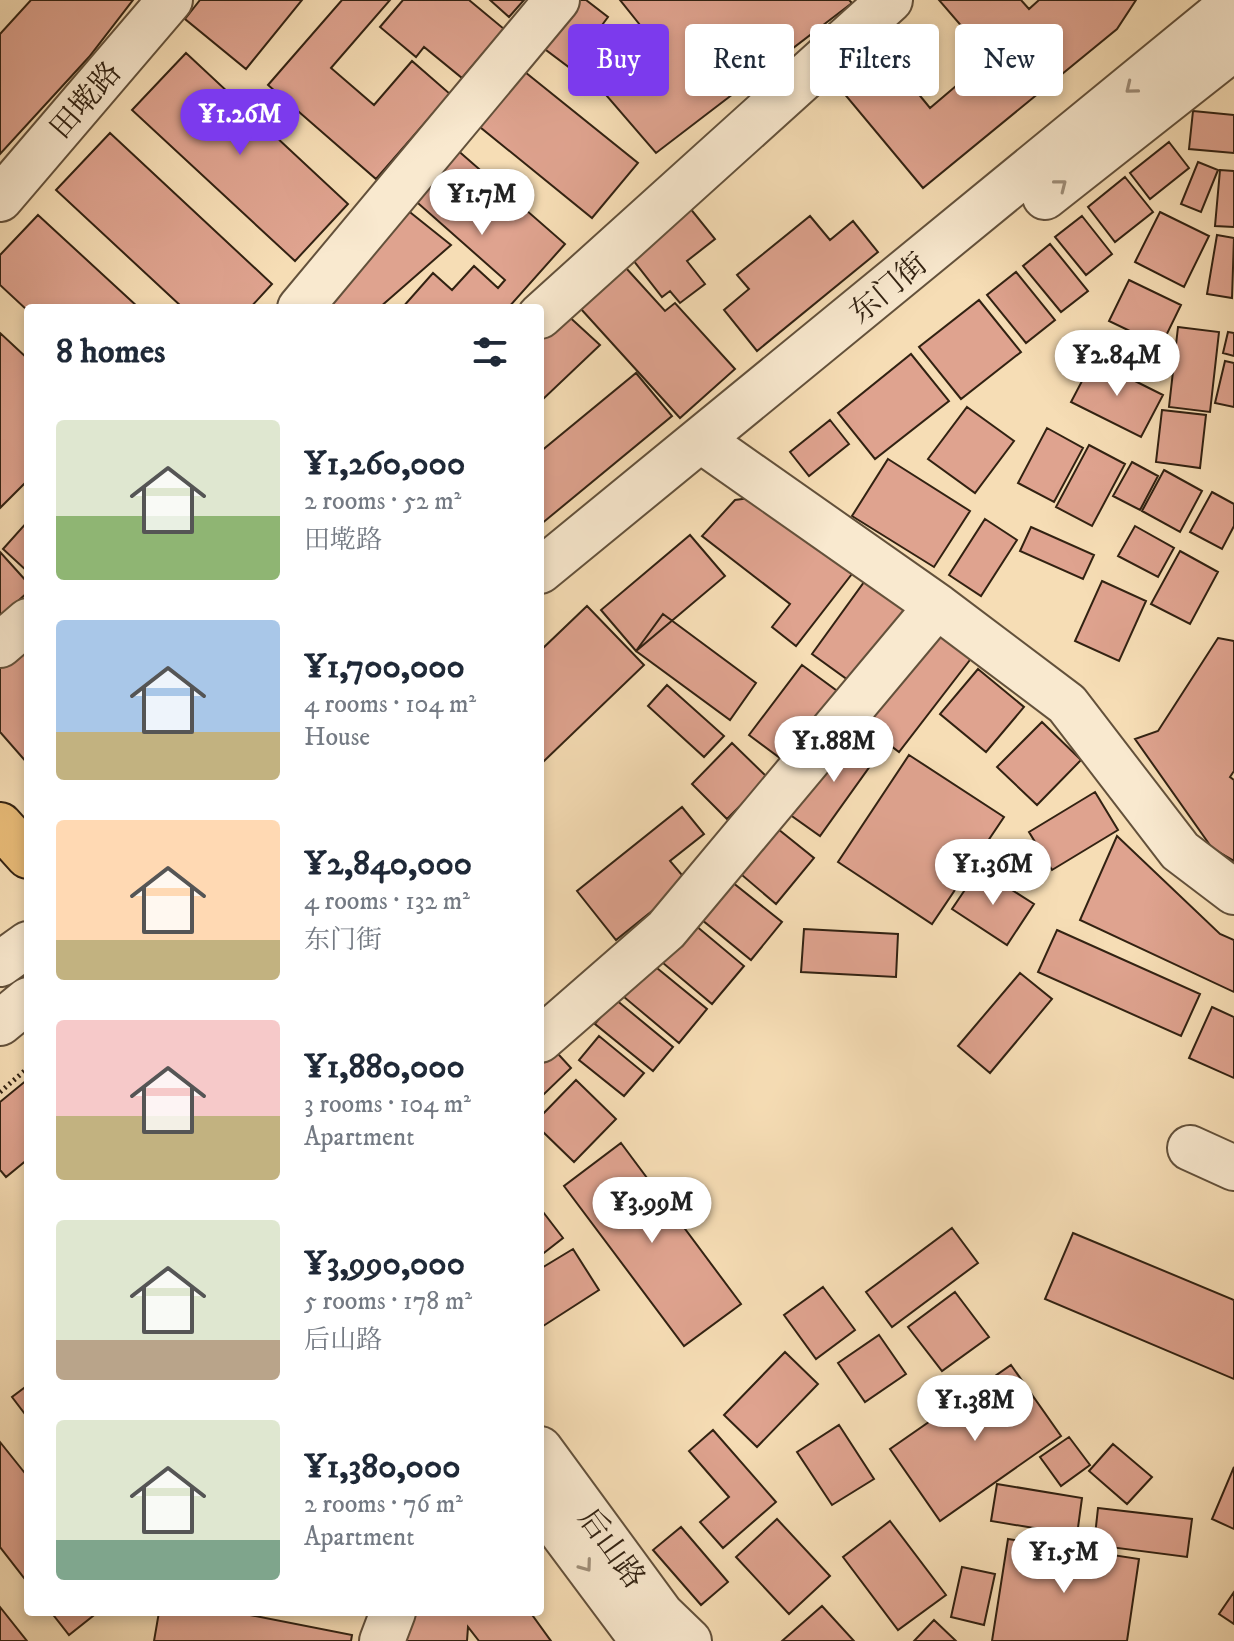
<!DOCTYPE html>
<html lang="en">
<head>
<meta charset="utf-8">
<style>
	:root { --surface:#fff; --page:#f2f2f3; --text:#1f2937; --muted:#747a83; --accent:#7c3aed }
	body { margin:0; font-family:"IM FELL DW Pica","Noto Serif SC",serif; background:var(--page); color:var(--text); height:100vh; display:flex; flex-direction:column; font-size:30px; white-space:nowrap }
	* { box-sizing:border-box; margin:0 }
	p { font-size:26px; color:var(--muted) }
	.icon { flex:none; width:44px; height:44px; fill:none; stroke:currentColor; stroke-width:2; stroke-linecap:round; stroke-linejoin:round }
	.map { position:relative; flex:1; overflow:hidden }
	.details { position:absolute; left:24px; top:304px; width:520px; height:1312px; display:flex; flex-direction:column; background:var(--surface); border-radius:8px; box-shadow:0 4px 12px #0003 }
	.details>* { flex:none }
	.guide { position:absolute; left:568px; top:24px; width:546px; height:72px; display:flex; gap:16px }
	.price { position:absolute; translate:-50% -68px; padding:0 18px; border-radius:28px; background:#fff; color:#222; font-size:26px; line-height:52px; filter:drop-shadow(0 2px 4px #0008) }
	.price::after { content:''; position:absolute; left:50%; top:48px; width:24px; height:18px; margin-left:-12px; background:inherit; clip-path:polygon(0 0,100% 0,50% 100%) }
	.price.selected { background:var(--accent); color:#fff }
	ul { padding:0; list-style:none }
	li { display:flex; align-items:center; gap:24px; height:200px; padding:0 32px }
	li span { display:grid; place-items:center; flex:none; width:224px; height:160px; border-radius:8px; color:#555 }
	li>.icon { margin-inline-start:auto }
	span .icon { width:96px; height:96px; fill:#fffc; stroke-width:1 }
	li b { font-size:34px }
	h2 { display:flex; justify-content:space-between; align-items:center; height:96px; padding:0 32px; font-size:34px }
	.chip { padding:0 28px; border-radius:8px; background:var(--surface); box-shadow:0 4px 12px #0003; font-size:28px; line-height:72px }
	.chip.selected { background:var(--accent); color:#fff }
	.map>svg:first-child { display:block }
</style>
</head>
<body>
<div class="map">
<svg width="1234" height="1641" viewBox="0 0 1234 1641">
	<rect width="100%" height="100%" fill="#f6ddb5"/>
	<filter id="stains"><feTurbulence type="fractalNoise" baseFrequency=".0025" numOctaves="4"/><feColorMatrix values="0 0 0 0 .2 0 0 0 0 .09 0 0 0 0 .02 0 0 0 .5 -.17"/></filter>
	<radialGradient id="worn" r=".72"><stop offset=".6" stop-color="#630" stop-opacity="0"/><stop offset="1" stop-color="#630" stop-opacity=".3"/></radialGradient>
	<path fill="#dfa38f" stroke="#322212" stroke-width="2" d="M 31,0 L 133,0 L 89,57 L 0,154 L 0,34 Z
		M 200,0 L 302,0 L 246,69 L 185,19 Z
		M 342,0 L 390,0 L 331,68 L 374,105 L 412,61 L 450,94 L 376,179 L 268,85 Z
		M 403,0 L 469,0 L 504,29 L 462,78 L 424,47 L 416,57 L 380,27 Z
		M 490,0 L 524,0 L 509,17 Z
		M 571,0 L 586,0 L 608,17 L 570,68 L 538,44 Z
		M 620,0 L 849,0 L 852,3 L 656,153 L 587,73 L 644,30 Z
		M 939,0 L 1021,0 L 1029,9 L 1039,0 L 1136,0 L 1117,29 L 923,188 L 827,73 L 872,37 L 930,108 L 989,58 Z
		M 186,53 L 348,204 L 295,261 L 132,110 Z
		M 520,68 L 638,163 L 592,218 L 475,123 Z
		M 1193,111 L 1234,115 L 1234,153 L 1189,149 Z
		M 110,133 L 272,284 L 250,308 L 183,308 L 56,190 Z
		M 1169,142 L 1189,168 L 1150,199 L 1130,173 Z
		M 455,148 L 565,244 L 508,308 L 402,308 L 433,273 L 452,290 L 474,266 L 498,288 L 505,280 L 411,197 Z
		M 1198,162 L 1218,170 L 1201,212 L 1181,204 Z
		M 1220,170 L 1234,171 L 1234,227 L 1215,226 Z
		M 1125,177 L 1153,212 L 1115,242 L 1088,207 Z
		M 685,202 L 715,239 L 687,261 L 705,284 L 680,303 L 670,291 L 662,297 L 630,256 Z
		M 401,205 L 451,245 L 379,308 L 318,308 Z
		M 1160,212 L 1209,236 L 1184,287 L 1135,262 Z
		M 38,215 L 139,308 L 28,308 L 28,311 L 0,285 L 0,255 Z
		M 810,216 L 830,240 L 853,221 L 878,252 L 757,351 L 724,310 L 749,289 L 737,275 Z
		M 1082,216 L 1112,254 L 1086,275 L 1055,237 Z
		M 1217,235 L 1234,238 L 1232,298 L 1207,294 Z
		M 1050,244 L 1088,291 L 1061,312 L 1023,266 Z
		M 616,257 L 665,311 L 675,303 L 735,369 L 680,418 L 571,298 Z
		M 1016,272 L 1055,320 L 1026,343 L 987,295 Z
		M 1129,280 L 1181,305 L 1161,346 L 1109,321 Z
		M 979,300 L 1021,352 L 961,399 L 919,347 Z
		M 564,312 L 600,345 L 540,402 L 540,339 Z
		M 1178,327 L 1219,332 L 1210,412 L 1169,407 Z
		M 1228,332 L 1234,333 L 1234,356 L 1223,353 Z
		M 0,333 L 28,359 L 28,480 L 0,508 Z
		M 911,354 L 949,401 L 875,459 L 838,413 Z
		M 1093,360 L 1163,395 L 1141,437 L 1071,402 Z
		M 1225,361 L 1234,363 L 1234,407 L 1215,403 Z
		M 636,373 L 672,416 L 540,525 L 540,452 Z
		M 967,407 L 1014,441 L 975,493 L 928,459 Z
		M 1162,410 L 1206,415 L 1200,468 L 1156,462 Z
		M 830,420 L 849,444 L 809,476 L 790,452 Z
		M 1047,428 L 1083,448 L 1054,502 L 1018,483 Z
		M 1089,445 L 1125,464 L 1092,526 L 1056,507 Z
		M 888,459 L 970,511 L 934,567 L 852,516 Z
		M 1132,462 L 1158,476 L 1140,510 L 1113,496 Z
		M 1164,470 L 1202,491 L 1180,532 L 1142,511 Z
		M 1212,492 L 1234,504 L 1234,526 L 1222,549 L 1190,532 Z
		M 757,497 L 855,570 L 796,646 L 772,627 L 790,604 L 702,536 L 735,500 Z
		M 985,519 L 1017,540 L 981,596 L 949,575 Z
		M 28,521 L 28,572 L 3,549 Z
		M 1135,526 L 1174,548 L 1158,577 L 1118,556 Z
		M 1031,527 L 1094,555 L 1083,579 L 1020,551 Z
		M 690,535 L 725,576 L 636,651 L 601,610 Z
		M 1180,551 L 1218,572 L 1190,624 L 1151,604 Z
		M 0,552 L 28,583 L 28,592 L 0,617 Z
		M 867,578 L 910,609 L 855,685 L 812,654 Z
		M 1102,581 L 1146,601 L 1119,661 L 1075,641 Z
		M 587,606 L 644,665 L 543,762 L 540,651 Z
		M 663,614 L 756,683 L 730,720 L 636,651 Z
		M 936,627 L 973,656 L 899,752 L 861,723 Z
		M 28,631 L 28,764 L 0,732 L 0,655 Z
		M 1218,638 L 1234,641 L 1234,771 L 1230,777 L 1234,780 L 1234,861 L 1212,848 L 1135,739 L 1158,731 Z
		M 802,665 L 844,696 L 792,767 L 749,735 Z
		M 978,669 L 1024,707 L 986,752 L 940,714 Z
		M 667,685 L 724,736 L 704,757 L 648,706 Z
		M 1042,722 L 1081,760 L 1037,805 L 997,767 Z
		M 847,733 L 878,755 L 820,836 L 789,814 Z
		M 732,743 L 768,778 L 727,819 L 692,784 Z
		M 909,755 L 1004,817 L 932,924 L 838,862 Z
		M 1095,792 L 1118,830 L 1052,870 L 1029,832 Z
		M 682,807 L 704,834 L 670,861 L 688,882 L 616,940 L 577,891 Z
		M 773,825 L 814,858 L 776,904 L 736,870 Z
		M 1117,836 L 1220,934 L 1234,940 L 1234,992 L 1080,920 Z
		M 979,869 L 1034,904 L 1007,945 L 952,909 Z
		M 727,878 L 782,922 L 751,960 L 696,915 Z
		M 689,920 L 744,966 L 712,1004 L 657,958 Z
		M 804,929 L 898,934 L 896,977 L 801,972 Z
		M 1057,930 L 1200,994 L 1181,1036 L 1038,972 Z
		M 652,964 L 707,1009 L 679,1043 L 624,997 Z
		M 1020,973 L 1052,999 L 990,1073 L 958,1046 Z
		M 615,999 L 673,1047 L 653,1071 L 595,1024 Z
		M 1212,1007 L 1234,1017 L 1234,1078 L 1189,1058 Z
		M 599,1036 L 644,1073 L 624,1096 L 579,1060 Z
		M 548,1043 L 571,1068 L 540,1098 L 540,1050 Z
		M 28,1079 L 28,1159 L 6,1177 L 0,1170 L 0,1102 Z
		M 576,1080 L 616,1119 L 574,1162 L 540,1129 L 540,1117 Z
		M 621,1143 L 741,1304 L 684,1346 L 564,1186 Z
		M 540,1208 L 563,1238 L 540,1256 Z
		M 952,1228 L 978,1263 L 892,1327 L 866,1292 Z
		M 1073,1233 L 1234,1300 L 1234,1379 L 1045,1299 Z
		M 573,1249 L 599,1290 L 540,1328 L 540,1269 Z
		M 823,1287 L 855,1330 L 816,1359 L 784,1315 Z
		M 955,1292 L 989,1337 L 942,1371 L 908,1327 Z
		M 879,1335 L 906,1374 L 865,1402 L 838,1363 Z
		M 785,1352 L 818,1384 L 757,1447 L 724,1415 Z
		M 1011,1365 L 1061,1436 L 940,1521 L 890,1449 Z
		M 28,1385 L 28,1418 L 12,1397 Z
		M 839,1425 L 874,1479 L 832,1505 L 797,1452 Z
		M 713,1430 L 776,1502 L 723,1548 L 700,1522 L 729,1497 L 689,1451 Z
		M 1069,1437 L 1090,1465 L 1061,1486 L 1040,1457 Z
		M 0,1442 L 28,1477 L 28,1583 L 0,1547 Z
		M 1113,1444 L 1152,1477 L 1127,1504 L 1089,1471 Z
		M 1234,1467 L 1234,1529 L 1212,1519 Z
		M 997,1484 L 1082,1498 L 1077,1535 L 991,1521 Z
		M 1098,1508 L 1192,1519 L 1187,1557 L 1094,1545 Z
		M 777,1519 L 830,1576 L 789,1614 L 736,1557 Z
		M 890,1521 L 946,1595 L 898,1630 L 843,1557 Z
		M 681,1527 L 728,1582 L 701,1605 L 653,1550 Z
		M 1008,1539 L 1139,1559 L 1127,1641 L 992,1641 Z
		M 962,1567 L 995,1574 L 984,1625 L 951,1617 Z
		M 1234,1592 L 1234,1624 L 1219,1614 Z
		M 822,1606 L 854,1641 L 782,1641 Z
		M 0,1607 L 27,1641 L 0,1641 Z
		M 51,1612 L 98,1612 L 69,1635 Z
		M 159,1612 L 235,1612 L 352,1635 L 351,1641 L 154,1641 Z
		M 412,1612 L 530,1612 L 551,1641 L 479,1641 L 468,1627 L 467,1641 L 404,1641 Z
		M 934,1620 L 956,1641 L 914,1641 Z"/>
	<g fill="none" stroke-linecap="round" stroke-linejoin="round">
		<defs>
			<path id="minor" d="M 1045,197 L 1234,48
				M 0,199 L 170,0
				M 300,308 L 557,0
				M 540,316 L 890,0
				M 702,441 L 937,606 L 1067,704 L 1180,851 L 1234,892
				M 540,571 L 1234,2
				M 0,645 L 28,621
				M 0,964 L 28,944
				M 0,1023 L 28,1000
				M 540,1040 L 666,930 L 937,606
				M 1190,1148 L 1234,1168
				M 540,1449 L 661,1614 L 689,1641
				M 540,1503 L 643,1641
				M 382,1641 L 393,1612"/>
			<path id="major" d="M 0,825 L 28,856"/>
		</defs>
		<use href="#minor" stroke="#63513b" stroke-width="48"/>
		<use href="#major" stroke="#322212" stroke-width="48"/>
		<path stroke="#322212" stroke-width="5" stroke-dasharray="2 4" stroke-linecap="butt" d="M 0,1092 L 28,1068"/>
		<use href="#minor" stroke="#f9e9cf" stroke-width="44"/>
		<use href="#major" stroke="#ebbe7a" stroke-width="44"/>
	</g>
	<defs><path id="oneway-chevron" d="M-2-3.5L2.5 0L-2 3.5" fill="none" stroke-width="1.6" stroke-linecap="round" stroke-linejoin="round" transform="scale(2)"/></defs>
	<g stroke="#9f8f7a">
		<use href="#oneway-chevron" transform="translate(1131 88) rotate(141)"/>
		<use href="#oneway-chevron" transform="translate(1061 185) rotate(-38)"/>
		<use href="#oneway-chevron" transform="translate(586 1566) rotate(54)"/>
	</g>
	<g text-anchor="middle" stroke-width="7" stroke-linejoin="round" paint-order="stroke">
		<g font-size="30" fill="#322212" stroke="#f9e9cf">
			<text transform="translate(85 100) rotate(-49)" y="10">田墘路</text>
			<text transform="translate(888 288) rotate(-40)" y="10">东门街</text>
			<text transform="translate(612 1548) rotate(54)" y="10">后山路</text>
		</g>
	</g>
	<rect width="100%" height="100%" filter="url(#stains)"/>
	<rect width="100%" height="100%" fill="url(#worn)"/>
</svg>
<b class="price selected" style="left:240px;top:157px">¥1.26M</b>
<b class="price" style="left:482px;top:237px">¥1.7M</b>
<b class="price" style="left:1117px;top:398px">¥2.84M</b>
<b class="price" style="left:834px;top:784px">¥1.88M</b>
<b class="price" style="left:993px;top:907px">¥1.36M</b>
<b class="price" style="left:652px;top:1245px">¥3.99M</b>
<b class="price" style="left:975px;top:1443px">¥1.38M</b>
<b class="price" style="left:1064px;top:1595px">¥1.5M</b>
<div class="guide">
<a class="chip selected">Buy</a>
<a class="chip">Rent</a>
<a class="chip">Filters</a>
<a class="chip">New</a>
</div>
<section class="details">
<h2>8 homes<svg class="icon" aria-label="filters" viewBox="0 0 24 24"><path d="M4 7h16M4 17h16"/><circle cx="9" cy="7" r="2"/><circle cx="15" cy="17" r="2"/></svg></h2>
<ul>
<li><span style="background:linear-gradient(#dfe7d0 60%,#8fb573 0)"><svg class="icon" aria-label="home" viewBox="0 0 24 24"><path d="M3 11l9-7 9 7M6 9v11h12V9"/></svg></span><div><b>¥1,260,000</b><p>2 rooms · 52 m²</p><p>田墘路</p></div></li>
<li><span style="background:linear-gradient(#a9c7e8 70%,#c2b280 0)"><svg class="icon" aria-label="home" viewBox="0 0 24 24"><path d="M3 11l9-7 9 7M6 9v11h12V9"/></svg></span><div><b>¥1,700,000</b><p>4 rooms · 104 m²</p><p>House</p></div></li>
<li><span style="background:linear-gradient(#ffd9b3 75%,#c2b280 0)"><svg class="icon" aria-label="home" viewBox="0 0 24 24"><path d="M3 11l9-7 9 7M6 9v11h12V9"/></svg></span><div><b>¥2,840,000</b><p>4 rooms · 132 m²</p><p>东门街</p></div></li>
<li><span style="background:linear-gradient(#f6c9c9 60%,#c2b280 0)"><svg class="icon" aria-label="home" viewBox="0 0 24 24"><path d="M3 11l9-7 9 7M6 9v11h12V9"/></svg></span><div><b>¥1,880,000</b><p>3 rooms · 104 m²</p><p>Apartment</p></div></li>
<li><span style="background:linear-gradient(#dfe7d0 75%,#b9a48a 0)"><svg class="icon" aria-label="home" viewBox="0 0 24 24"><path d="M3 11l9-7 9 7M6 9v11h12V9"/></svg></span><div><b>¥3,990,000</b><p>5 rooms · 178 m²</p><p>后山路</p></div></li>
<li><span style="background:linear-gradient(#dfe7d0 75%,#7fa58c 0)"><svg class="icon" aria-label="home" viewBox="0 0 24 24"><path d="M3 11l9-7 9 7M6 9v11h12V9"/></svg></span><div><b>¥1,380,000</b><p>2 rooms · 76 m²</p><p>Apartment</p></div></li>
</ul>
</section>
</div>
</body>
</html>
